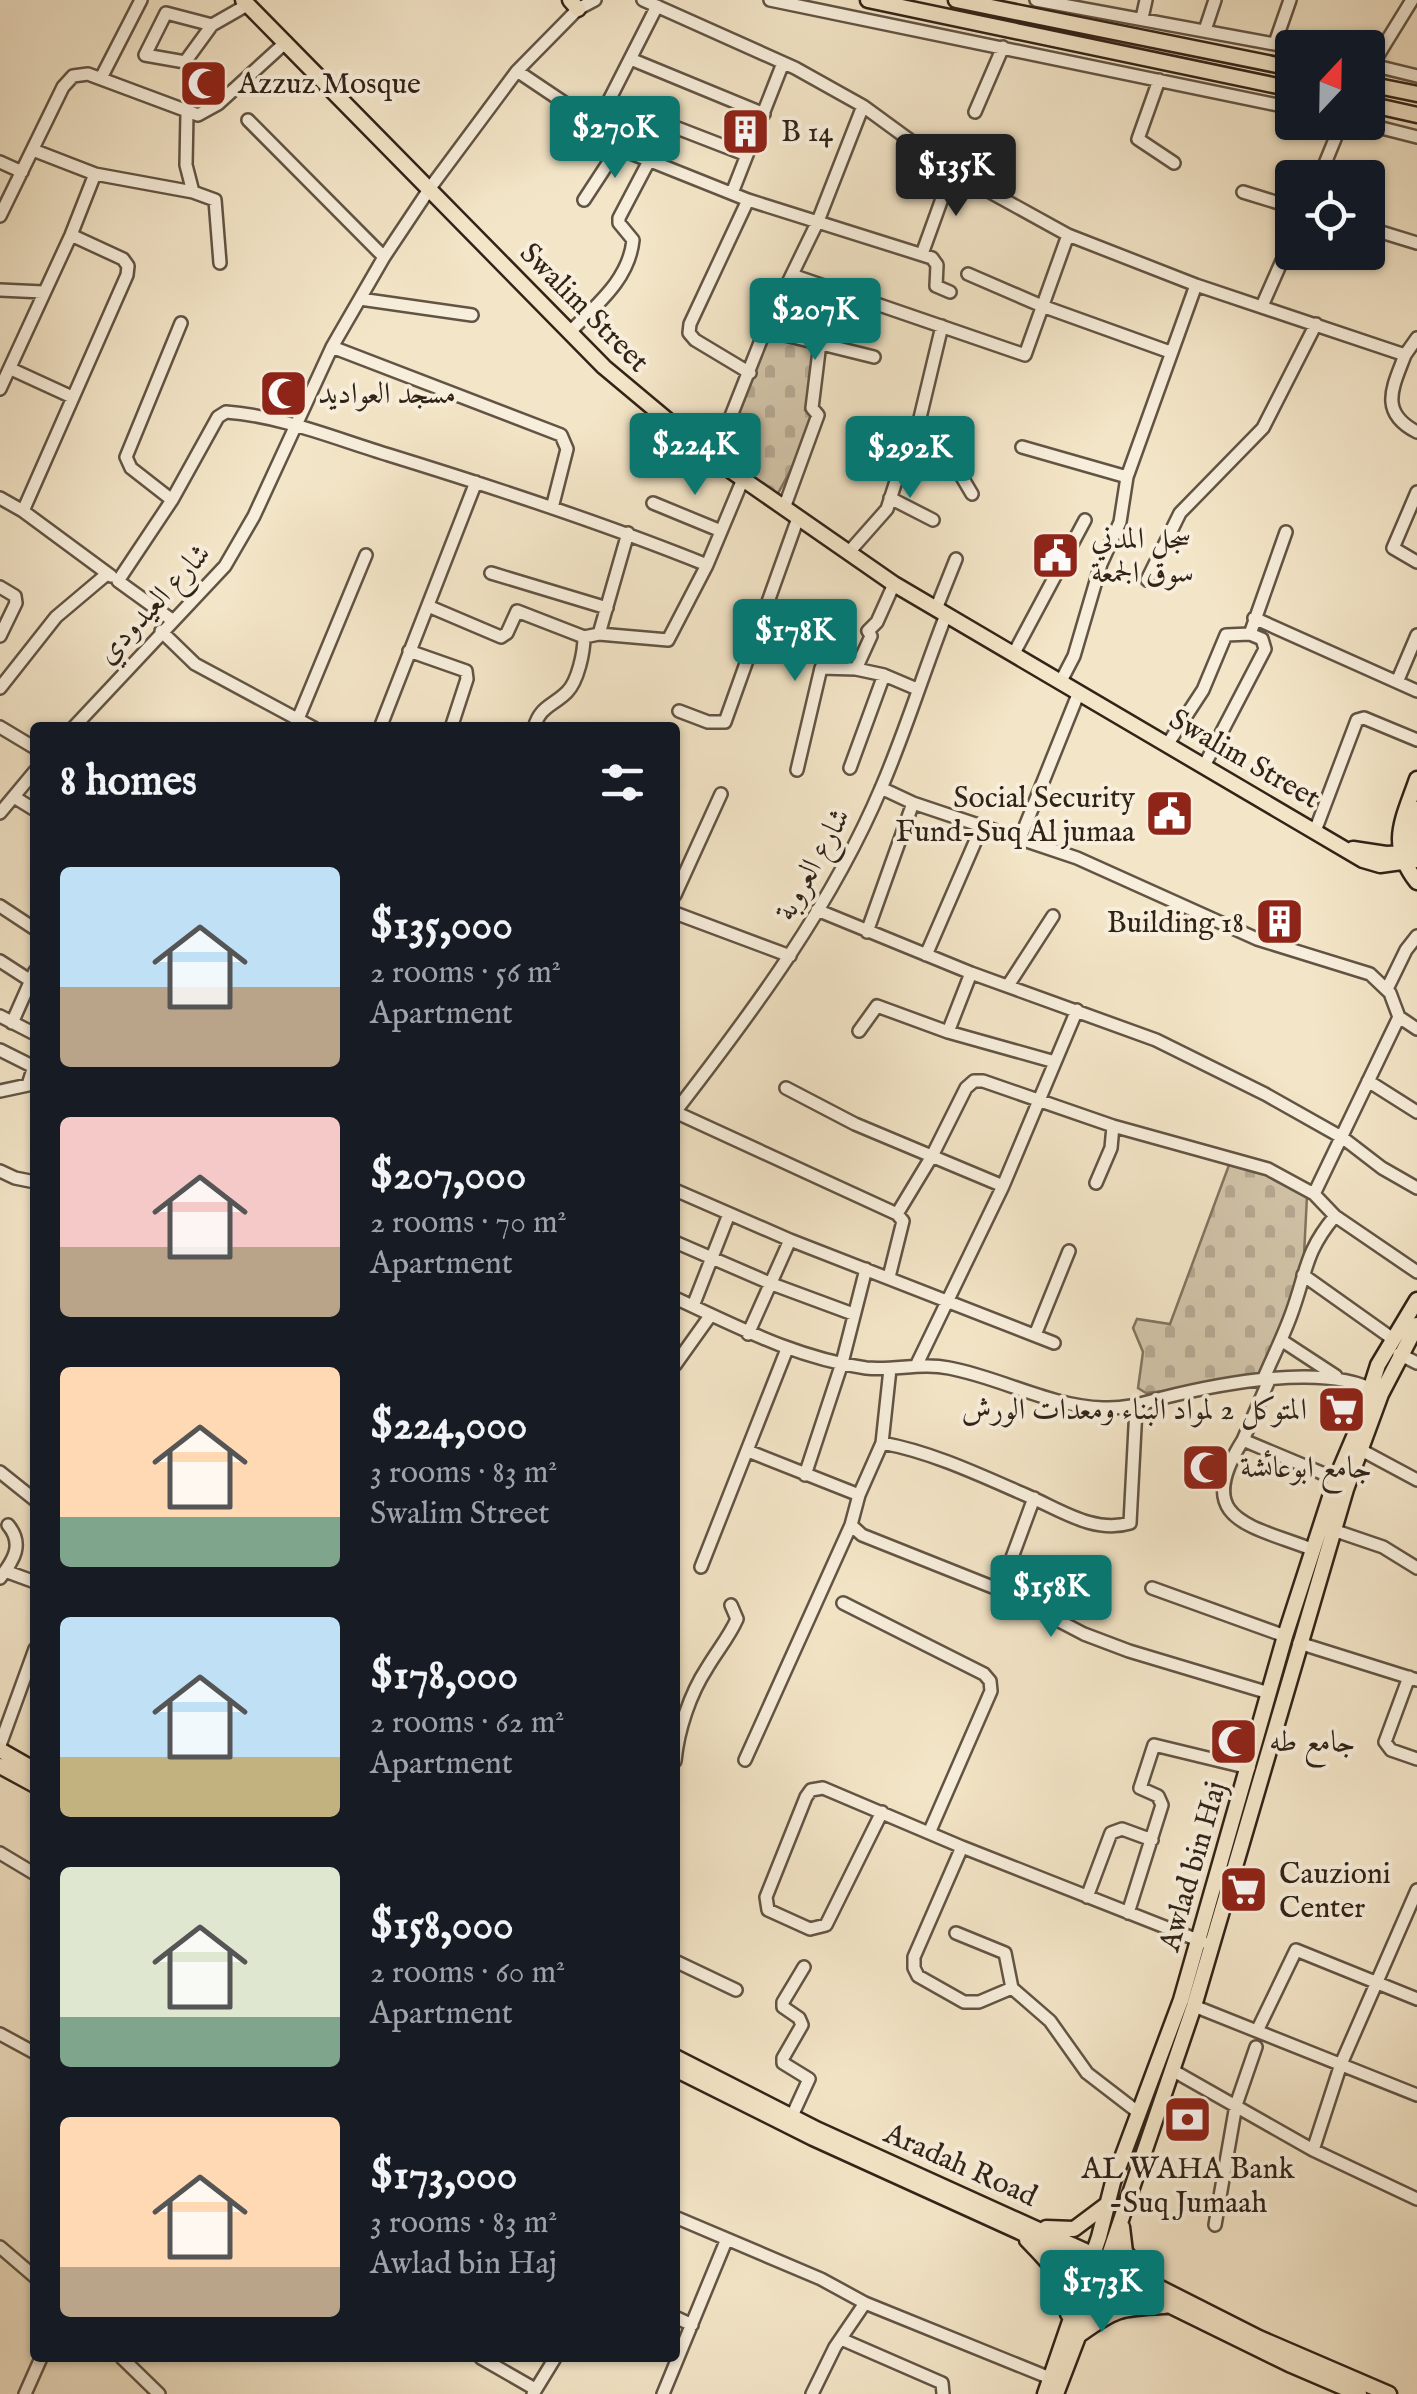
<!DOCTYPE html>
<html lang="en">
<head>
<meta charset="utf-8">
<style>
	:root { --surface:#171b24; --page:#20242c; --text:#f1f3f6; --muted:#9ea1a6; --accent:#0f766e }
	body { margin:0; font-family:"IM FELL English",Amiri,serif; background:var(--page); color:var(--text); height:100vh; display:flex; flex-direction:column; font-size:38px; white-space:nowrap }
	* { box-sizing:border-box; margin:0 }
	p { font-size:32px; color:var(--muted) }
	.icon { flex:none; width:55px; height:55px; fill:none; stroke:currentColor; stroke-width:2; stroke-linecap:round; stroke-linejoin:round }
	.map { position:relative; flex:1; overflow:hidden }
	.side { position:absolute; left:30px; top:722px; width:650px; height:1640px; display:flex; flex-direction:column; background:var(--surface); border-radius:10px; box-shadow:0 2px 8px #0004 }
	.side>* { flex:none }
	.needle { width:65px; rotate:22deg }
	.tools { position:absolute; left:1275px; top:30px; display:grid; gap:20px }
	.tools a { display:grid; place-items:center; width:110px; height:110px; border-radius:10px; background:var(--surface); box-shadow:0 2px 8px #0004; font-size:50px }
	.price { position:absolute; translate:-50% -85px; padding:0 22px; border-radius:10px; background:var(--accent); color:#fff; font-size:32px; line-height:65px; filter:drop-shadow(0 2px 5px #0008) }
	.price::after { content:''; position:absolute; left:50%; top:60px; width:30px; height:22px; margin-left:-15px; background:inherit; clip-path:polygon(0 0,100% 0,50% 100%) }
	.price.current { background:#222; color:#fff }
	ul { padding:0; list-style:none }
	li { display:flex; align-items:center; gap:30px; height:250px; padding:0 30px }
	li span { display:grid; place-items:center; flex:none; width:280px; height:200px; border-radius:10px; color:#555 }
	li>.icon { margin-inline-start:auto }
	span .icon { width:120px; height:120px; fill:#fffc; stroke-width:1 }
	li b { font-size:42px }
	h2 { display:flex; justify-content:space-between; align-items:center; height:120px; padding:0 30px; font-size:42px }
	.map>svg:first-child { display:block }
</style>
</head>
<body>
<div class="map">
<svg width="1417" height="2394" viewBox="0 0 1417 2394">
	<defs>
		<pattern id="cemetery-stones" width="16" height="16" patternUnits="userSpaceOnUse" patternTransform="scale(2.5)"><rect width="16" height="16" fill="#d2c4a9"/><path d="M2 7V4a2 2 0 0 1 4 0v3zM10 15v-3a2 2 0 0 1 4 0v3z" fill="#b5a891"/></pattern>
	</defs>
	<rect width="100%" height="100%" fill="#f3e5c7"/>
	<filter id="stains"><feTurbulence type="fractalNoise" baseFrequency=".002" numOctaves="4"/><feColorMatrix values="0 0 0 0 .2 0 0 0 0 .09 0 0 0 0 .02 0 0 0 .5 -.17"/></filter>
	<radialGradient id="worn" r=".72"><stop offset=".6" stop-color="#630" stop-opacity="0"/><stop offset="1" stop-color="#630" stop-opacity=".3"/></radialGradient>
	<path fill="url(#cemetery-stones)" stroke="#827460" stroke-width="2.5" d="M 768,338 L 817,348 L 805,410 L 815,415 L 807,440 L 776,497 L 721,454 Z
		M 1229,1165 L 1271,1176 L 1307,1196 L 1303,1275 L 1263,1380 L 1146,1393 L 1138,1388 L 1143,1352 L 1133,1328 L 1137,1319 L 1170,1324 Z"/>
	<g fill="none" stroke-linecap="round" stroke-linejoin="round">
		<defs>
			<path id="minor" d="M 643,0 L 795,68 L 863,106 L 952,171 L 1068,235 L 1196,285 L 1405,355 C 1393,387 1378,412 1417,432
				M 770,0 L 1292,108
				M 1036,0 L 1296,48
				M 1142,18 L 1146,0
				M 212,25 L 185,62 L 145,55 L 166,13 L 212,25 L 247,5
				M 1205,30 L 1215,0
				M 1275,43 L 1290,0
				M 633,60 L 764,114
				M 1368,64 L 1417,76
				M 1372,65 L 1412,0
				M 517,71 L 587,118 L 618,148 L 748,200 L 932,258 L 937,265 L 936,286 L 950,292
				M 101,78 L 141,0
				M 1159,80 L 1138,139 L 1174,163
				M 610,102 L 747,155
				M 975,112 L 1003,47
				M 248,120 L 384,257
				M 1358,122 L 1417,137
				M 596,126 L 657,6
				M 33,150 L 95,174 L 193,192 L 186,165 L 187,113
				M 0,162 L 22,172
				M 1319,178 L 1342,122
				M 193,192 L 215,200 L 220,263
				M 1243,192 L 1292,207
				M 732,193 L 783,63
				M 584,200 L 618,148
				M 748,200 L 690,324 L 689,333 L 695,340 L 750,373
				M 0,216 L 63,87 L 73,76 L 88,74 L 198,115 L 218,104 L 286,42
				M 1368,228 L 1417,243
				M 922,254 L 952,171
				M 968,274 L 1042,306 L 1170,352
				M 792,275 L 1025,355 L 1068,235
				M 0,290 L 43,292
				M 360,299 L 472,315
				M 1262,306 L 1292,238
				M 765,330 L 874,357
				M 569,333 C 596,305 629,280 633,240 L 619,223 L 619,218 L 649,161
				M 332,347 L 561,435 L 567,449 L 552,508
				M 1405,355 L 1417,338
				M 11,369 L 72,397
				M 0,389 L 71,235 L 95,174
				M 919,422 L 942,326
				M 1022,447 L 1127,477 L 1196,285
				M 714,459 L 765,330 L 818,221 L 863,106
				M 1417,492 L 1393,548 L 1417,562
				M 0,498 L 23,511 L 127,275 L 128,266 L 123,259 L 71,235
				M 890,498 L 933,520
				M 172,500 L 131,468 L 126,457 L 181,323
				M 653,503 L 721,531
				M 784,508 L 818,415 L 812,408 L 820,343
				M 23,511 L 111,576
				M 849,552 L 887,509 L 898,475 L 915,448 L 953,462 L 972,494
				M 491,573 L 607,608
				M 1147,580 L 1180,513 L 1263,428 L 1316,324
				M 0,587 L 15,596 L 16,603 L 0,636
				M 428,606 L 501,637 L 507,633 L 517,611 L 584,637
				M 936,609 L 956,559
				M 1254,618 L 1417,691
				M 172,620 L 118,581 L 172,500 L 218,417 L 226,412 C 282,416 336,439 389,455 C 496,488 603,523 707,565 L 743,479
				M 161,631 L 195,664 L 314,728
				M 599,634 L 668,640 L 707,565
				M 409,651 L 466,671 L 467,679 L 451,728
				M 1013,655 L 1085,520
				M 856,669 L 871,636 L 868,631 L 877,622 L 894,584
				M 884,675 L 917,689
				M 1061,681 L 1074,656 L 1101,564 L 1120,522 L 1127,477
				M 1397,682 L 1417,635
				M 0,688 L 56,617 L 107,574
				M 679,711 L 708,722 L 725,722 L 798,518
				M 298,719 L 366,555
				M 0,727 L 35,748
				M 73,728 L 225,566 L 254,516 L 332,347 L 384,257 L 430,188 L 517,71 L 578,9 L 595,0
				M 380,728 L 476,482
				M 534,728 C 540,706 553,706 567,692 C 578,681 584,652 584,637 L 599,634 L 628,533
				M 1167,745 L 1203,690 L 1226,635 L 1250,634 L 1286,532
				M 1204,766 L 1265,649 L 1262,639 L 1250,634
				M 797,770 L 821,668 L 856,669 L 884,675 L 850,768
				M 881,788 L 913,803 L 1077,858 L 1257,939 L 1370,974 L 1390,993 L 1399,1017 L 1417,1029
				M 14,797 L 35,810
				M 0,813 L 35,771
				M 1315,831 L 1357,720 L 1364,718 L 1417,740
				M 1020,839 L 1079,692
				M 675,895 L 721,794
				M 0,906 L 35,929
				M 817,910 L 971,973 L 1156,1040 L 1265,1094 L 1343,1138 L 1382,1168 L 1417,1188
				M 675,913 L 790,956
				M 867,932 L 913,803
				M 926,955 L 982,826
				M 0,961 L 31,981
				M 971,973 L 948,1032 L 1055,1062
				M 1009,984 L 1053,916
				M 1387,989 L 1406,950 L 1417,936
				M 0,1016 L 35,1034
				M 12,1023 L 35,971
				M 859,1031 L 877,1006 L 948,1032
				M 0,1050 L 34,1067
				M 1368,1081 L 1417,1112
				M 786,1088 L 855,1124 L 1003,1186
				M 0,1091 L 28,1085 L 35,1063
				M 0,1171 L 15,1178 L 35,1182
				M 1096,1183 L 1111,1148 L 1113,1126
				M 675,1190 L 790,1240 L 1054,1343
				M 1314,1194 L 1399,1017
				M 897,1214 L 675,1112 C 754,1010 832,905 882,786 C 906,730 924,671 946,615
				M 675,1242 L 772,1284 L 853,1314
				M 1303,1275 L 1393,1339
				M 889,1277 L 903,1221 L 897,1214 L 932,1156 L 966,1088 L 974,1081 L 983,1081 L 1113,1126 L 1268,1169 L 1314,1194 L 1335,1216 L 1417,1272
				M 675,1298 C 738,1327 796,1358 866,1368 C 895,1371 921,1362 949,1368 C 1002,1378 1048,1406 1103,1408 C 1125,1409 1141,1404 1162,1398 C 1218,1384 1326,1362 1377,1392
				M 693,1306 L 729,1214
				M 748,1334 L 790,1240
				M 1035,1335 L 1069,1251
				M 1281,1340 L 1336,1376
				M 1399,1354 L 1417,1363
				M 917,1364 L 1003,1186 L 1077,1010
				M 675,1365 L 710,1316
				M 1270,1378 L 1243,1440 L 1336,1479
				M 1263,1380 C 1272,1359 1283,1337 1291,1315 C 1307,1272 1304,1253 1335,1216
				M 1136,1408 L 1130,1523 C 1094,1534 1059,1509 1028,1496 C 982,1476 932,1452 882,1443 L 859,1495 L 851,1525 L 862,1535 L 1000,1590 L 1084,1634 L 1129,1651 L 1269,1693
				M 1243,1440 C 1192,1521 1250,1525 1314,1550
				M 882,1443 L 890,1369
				M 748,1451 L 859,1495
				M 1363,1451 L 1417,1480
				M 0,1472 L 35,1500
				M 805,1475 L 842,1363 L 866,1269
				M 1333,1530 L 1383,1547 L 1417,1568
				M 701,1567 L 787,1349
				M 5,1571 L 35,1582
				M 0,1578 C 14,1560 24,1544 8,1525
				M 1152,1588 L 1285,1636
				M 1000,1590 L 1034,1498
				M 843,1603 L 984,1674 L 990,1681 L 991,1691 L 929,1833
				M 1299,1643 L 1417,1680
				M 1409,1677 L 1385,1742 L 1391,1750 L 1417,1759
				M 0,1745 L 35,1649
				M 745,1760 L 851,1525
				M 675,1761 C 678,1730 690,1694 707,1668 C 717,1651 729,1637 737,1619 L 731,1605
				M 882,1812 L 826,1925 L 810,1929 L 768,1910 L 766,1897 L 806,1797 L 811,1790 L 823,1788 L 962,1847 L 1203,1942
				M 962,1847 L 914,1957 L 914,1968 L 918,1976 L 964,2002 L 979,2002 L 1012,1988
				M 0,1853 L 35,1874
				M 1087,1897 L 1111,1833 L 1122,1829 L 1152,1840
				M 1128,1913 L 1162,1805 L 1158,1796 L 1140,1788 L 1154,1745 L 1249,1768
				M 956,1933 L 1005,1953 L 1012,1988 L 1050,2021 L 1087,2073 L 1139,2113
				M 675,1961 L 736,1990
				M 1194,2006 L 1417,2095
				M 1257,2031 L 1296,1950 L 1417,1999
				M 0,2034 L 35,2053
				M 1172,2070 L 1313,2150 L 1417,2199
				M 792,2116 L 809,2079 L 783,2063 L 783,2058 L 802,2025 L 799,2018 L 783,2007 L 783,2002 L 804,1967
				M 1313,2150 L 1341,2064 L 1417,1890
				M 675,2217 L 821,2279 L 865,2303 L 1050,2378
				M 1215,2225 L 1236,2105 L 1256,2047
				M 0,2247 L 35,2277
				M 675,2317 L 692,2325
				M 841,2339 L 942,2383 L 943,2394
				M 122,2358 L 159,2394
				M 481,2358 L 535,2389
				M 25,2394 L 41,2358
				M 533,2394 L 555,2358
				M 663,2394 L 726,2241
				M 812,2394 L 835,2347 L 865,2303"/>
			<path id="major" d="M 243,0 L 604,367 L 714,459 L 894,584 L 1363,860 L 1380,865 L 1417,860
				M 570,0 L 578,9
				M 868,0 L 1292,89
				M 956,0 L 1292,68
				M 1368,84 L 1417,94
				M 1368,104 L 1417,115
				M 1417,779 C 1403,820 1387,844 1417,882
				M 1417,809 L 1411,831 L 1417,860
				M 1353,849 L 1386,854 L 1406,853
				M 0,1750 L 35,1770
				M 0,1766 L 35,1785
				M 675,2057 L 818,2130 L 1107,2261 L 1259,2338 L 1389,2394
				M 675,2069 L 813,2138 L 1020,2232 L 1289,2364 L 1359,2394
				M 1122,2227 L 1125,2252 L 1143,2273
				M 1046,2228 L 1074,2229 L 1106,2205
				M 1027,2240 C 1048,2262 1070,2281 1068,2314
				M 1079,2335 C 1115,2309 1119,2308 1164,2306
				M 1045,2394 L 1099,2237 L 1113,2182 L 1181,2000 L 1285,1636 L 1336,1479 L 1359,1425 L 1378,1365 L 1417,1300
				M 1056,2394 L 1107,2261 L 1194,2006 L 1346,1489 L 1381,1394 L 1417,1325"/>
		</defs>
		<use href="#minor" stroke="#625444" stroke-width="16"/>
		<use href="#major" stroke="#312318" stroke-width="19"/>
		<use href="#minor" stroke="#f7eedb" stroke-width="11"/>
		<use href="#major" stroke="#f3e5c7" stroke-width="14"/>
	</g>
	<defs>
		<symbol id="mosque-square" viewBox="-11 -11 22 22"><rect x="-9" y="-9" width="18" height="18" rx="4" fill="#8f2418" stroke="#f7eedb"/><path d="M3.5-4.9A6 6 0 1 0 3.5 4.9A5 5 0 1 1 3.5-4.9Z" fill="#fff"/></symbol>
		<symbol id="building-square" viewBox="-11 -11 22 22"><rect x="-9" y="-9" width="18" height="18" rx="4" fill="#8f2418" stroke="#f7eedb"/><path d="M-4-6H4V6H1V3H-1V6H-4ZM-2.5-4.3h1.7v1.8h-1.7ZM.8-4.3h1.7v1.8H.8ZM-2.5-1h1.7V.8h-1.7ZM.8-1h1.7V.8H.8Z" fill="#fff"/></symbol>
		<symbol id="civic-square" viewBox="-11 -11 22 22"><rect x="-9" y="-9" width="18" height="18" rx="4" fill="#8f2418" stroke="#f7eedb"/><path d="M-.6-6.5H3V-4.5H.6V-3L4-1V1h2V6H-6V1h2V-1L-.6-3ZM-1.2 2.5V6h2.4V2.5Z" fill="#fff"/></symbol>
		<symbol id="supermarket-square" viewBox="-11 -11 22 22"><rect x="-9" y="-9" width="18" height="18" rx="4" fill="#8f2418" stroke="#f7eedb"/><path d="M-6-5.5h2.5l.6 2H6L4.5 2H-2.5L-4.4-4H-6ZM-1.5 3.2a1.3 1.3 0 1 0 .1 0ZM3 3.2a1.3 1.3 0 1 0 .1 0Z" fill="#fff"/></symbol>
		<symbol id="bank-square" viewBox="-11 -11 22 22"><rect x="-9" y="-9" width="18" height="18" rx="4" fill="#8f2418" stroke="#f7eedb"/><path d="M-6-4H6V4H-6ZM0-2.3a2.3 2.3 0 1 0 0 4.6a2.3 2.3 0 1 0 0-4.6Z" fill="#fff"/></symbol>
	</defs>
	<g fill-rule="evenodd">
		<use href="#mosque-square" x="176" y="56" width="55" height="55"/>
		<use href="#building-square" x="718" y="104" width="55" height="55"/>
		<use href="#mosque-square" x="256" y="366" width="55" height="55"/>
		<use href="#civic-square" x="1028" y="528" width="55" height="55"/>
		<use href="#civic-square" x="1142" y="786" width="55" height="55"/>
		<use href="#building-square" x="1252" y="894" width="55" height="55"/>
		<use href="#supermarket-square" x="1314" y="1382" width="55" height="55"/>
		<use href="#mosque-square" x="1178" y="1440" width="55" height="55"/>
		<use href="#mosque-square" x="1206" y="1714" width="55" height="55"/>
		<use href="#supermarket-square" x="1216" y="1862" width="55" height="55"/>
		<use href="#bank-square" x="1160" y="2092" width="55" height="55"/>
	</g>
	<g text-anchor="middle" stroke-width="8" stroke-linejoin="round" paint-order="stroke">
		<g font-size="30" fill="#312318" stroke="#f7eedb" text-anchor="start">
			<text x="238" y="93">Azzuz Mosque</text>
			<text x="781" y="141">B 14</text>
			<text x="318" y="403">مسجد العواديد</text>
			<text x="1091" y="548">سجل المدني<tspan x="1091" dy="34">سوق الجمعة</tspan></text>
			<text x="1135" y="807" text-anchor="end">Social Security<tspan x="1135" dy="34">Fund-Suq Al jumaa</tspan></text>
			<text x="1244" y="932" text-anchor="end">Building 18</text>
			<text x="1307" y="1419" text-anchor="end">المتوكل 2 لمواد البناء ومعدات الورش</text>
			<text x="1240" y="1477">جامع ابوعائشة</text>
			<text x="1269" y="1751">جامع طه</text>
			<text x="1279" y="1883">Cauzioni<tspan x="1279" dy="34">Center</tspan></text>
			<text x="1188" y="2178" text-anchor="middle">AL WAHA Bank<tspan x="1188" dy="34">-Suq Jumaah</tspan></text>
		</g>
		<g font-size="30" fill="#312318" stroke="#f7eedb">
			<text transform="translate(585 307) rotate(45)" y="10">Swalim Street</text>
			<text transform="translate(153 603) rotate(-47)" y="10">شارع العيدودي</text>
			<text transform="translate(1245 758) rotate(30)" y="10">Swalim Street</text>
			<text transform="translate(812 864) rotate(-61)" y="10">شارع العروبة</text>
			<text transform="translate(1192 1866) rotate(-74)" y="10">Awlad bin Haj</text>
			<text transform="translate(961 2164) rotate(24)" y="10">Aradah Road</text>
		</g>
	</g>
	<rect width="100%" height="100%" filter="url(#stains)"/>
	<rect width="100%" height="100%" fill="url(#worn)"/>
</svg>
<div class="tools">
<a><svg class="needle" viewBox="-14 -14 28 28"><path d="M0-13l5 13h-10z" fill="#e53935"/><path d="M0 13l5-13h-10z" fill="#9ea1a6"/></svg></a>
<a><svg class="icon" aria-label="locate" viewBox="0 0 24 24"><circle cx="12" cy="12" r="6"/><path d="M12 2v4M12 18v4M2 12h4M18 12h4"/></svg></a>
</div>
<b class="price" style="left:615px;top:181px">$270K</b>
<b class="price current" style="left:956px;top:219px">$135K</b>
<b class="price" style="left:815px;top:363px">$207K</b>
<b class="price" style="left:695px;top:498px">$224K</b>
<b class="price" style="left:910px;top:501px">$292K</b>
<b class="price" style="left:795px;top:684px">$178K</b>
<b class="price" style="left:1051px;top:1640px">$158K</b>
<b class="price" style="left:1102px;top:2335px">$173K</b>
<section class="side">
<h2>8 homes<svg class="icon" aria-label="filters" viewBox="0 0 24 24"><path d="M4 7h16M4 17h16"/><circle cx="9" cy="7" r="2"/><circle cx="15" cy="17" r="2"/></svg></h2>
<ul>
<li><span style="background:linear-gradient(#bfe0f5 60%,#b9a48a 0)"><svg class="icon" aria-label="home" viewBox="0 0 24 24"><path d="M3 11l9-7 9 7M6 9v11h12V9"/></svg></span><div><b>$135,000</b><p>2 rooms · 56 m²</p><p>Apartment</p></div></li>
<li><span style="background:linear-gradient(#f6c9c9 65%,#b9a48a 0)"><svg class="icon" aria-label="home" viewBox="0 0 24 24"><path d="M3 11l9-7 9 7M6 9v11h12V9"/></svg></span><div><b>$207,000</b><p>2 rooms · 70 m²</p><p>Apartment</p></div></li>
<li><span style="background:linear-gradient(#ffd9b3 75%,#7fa58c 0)"><svg class="icon" aria-label="home" viewBox="0 0 24 24"><path d="M3 11l9-7 9 7M6 9v11h12V9"/></svg></span><div><b>$224,000</b><p>3 rooms · 83 m²</p><p>Swalim Street</p></div></li>
<li><span style="background:linear-gradient(#bfe0f5 70%,#c2b280 0)"><svg class="icon" aria-label="home" viewBox="0 0 24 24"><path d="M3 11l9-7 9 7M6 9v11h12V9"/></svg></span><div><b>$178,000</b><p>2 rooms · 62 m²</p><p>Apartment</p></div></li>
<li><span style="background:linear-gradient(#dfe7d0 75%,#7fa58c 0)"><svg class="icon" aria-label="home" viewBox="0 0 24 24"><path d="M3 11l9-7 9 7M6 9v11h12V9"/></svg></span><div><b>$158,000</b><p>2 rooms · 60 m²</p><p>Apartment</p></div></li>
<li><span style="background:linear-gradient(#ffd9b3 75%,#b9a48a 0)"><svg class="icon" aria-label="home" viewBox="0 0 24 24"><path d="M3 11l9-7 9 7M6 9v11h12V9"/></svg></span><div><b>$173,000</b><p>3 rooms · 83 m²</p><p>Awlad bin Haj</p></div></li>
</ul>
</section>
</div>
</body>
</html>
